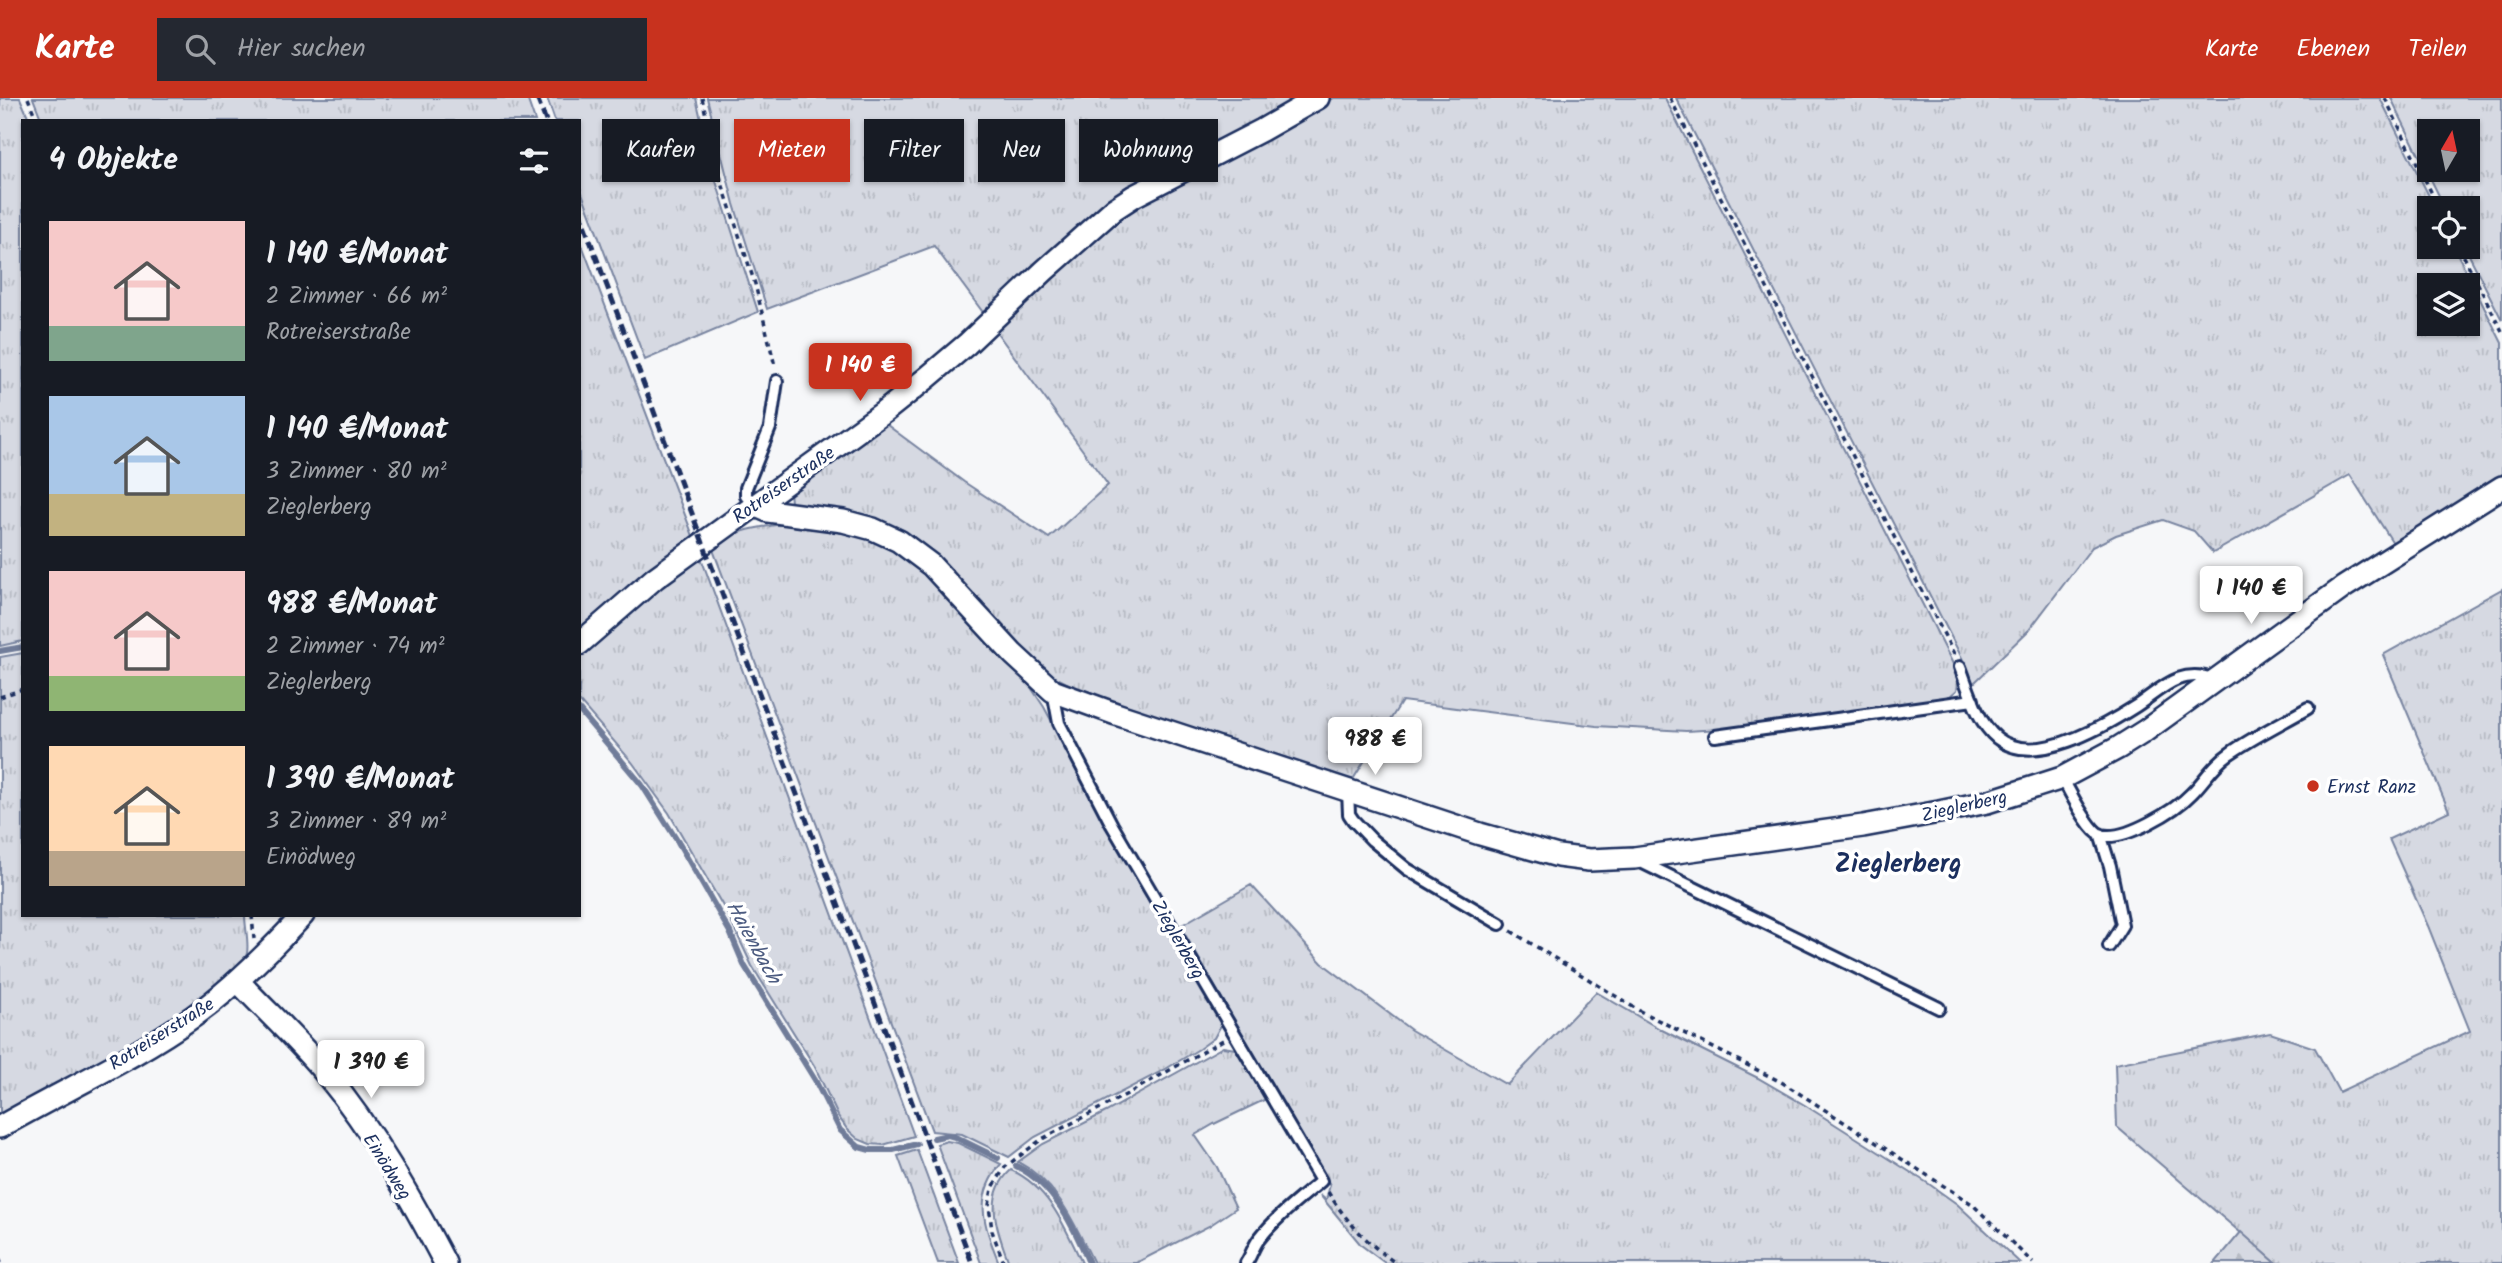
<!DOCTYPE html>
<html lang="de">
<head>
<meta charset="utf-8">
<style>
	:root { --surface:#171b24; --page:#242831; --text:#f1f3f6; --muted:#9ea1a6; --accent:#c8321e }
	body { margin:0; font-family:Kalam,sans-serif; background:var(--page); color:var(--text); height:100vh; display:flex; flex-direction:column; font-size:26px; white-space:nowrap }
	* { box-sizing:border-box; margin:0 }
	p { font-size:23px; color:var(--muted) }
	.icon { flex:none; width:38px; height:38px; fill:none; stroke:currentColor; stroke-width:2; stroke-linecap:round; stroke-linejoin:round }
	.map { position:relative; flex:1; overflow:hidden }
	.panel { position:absolute; left:21px; top:21px; width:560px; height:798px; display:flex; flex-direction:column; background:var(--surface); border-radius:0px; box-shadow:0 2px 5px #0004 }
	.panel>* { flex:none }
	.banner { position:absolute; left:602px; top:21px; width:665px; height:63px; display:flex; gap:14px }
	.needle { width:46px; rotate:9deg }
	.fabs { position:absolute; left:2417px; top:21px; display:grid; gap:14px }
	.fabs a { display:grid; place-items:center; width:63px; height:63px; border-radius:0px; background:var(--surface); box-shadow:0 2px 5px #0004; font-size:35px }
	.price { position:absolute; translate:-50% -60px; padding:0 16px; border-radius:7px; background:#fff; color:#222; font-size:23px; line-height:46px; filter:drop-shadow(0 2px 4px #0008) }
	.price::after { content:''; position:absolute; left:50%; top:42px; width:21px; height:16px; margin-left:-10px; background:inherit; clip-path:polygon(0 0,100% 0,50% 100%) }
	.price.on { background:var(--accent); color:#fff }
	ul { padding:0; list-style:none }
	li { display:flex; align-items:center; gap:21px; height:175px; padding:0 28px }
	li span { display:grid; place-items:center; flex:none; width:196px; height:140px; border-radius:0px; color:#555 }
	li>.icon { margin-inline-start:auto }
	span .icon { width:84px; height:84px; fill:#fffc; stroke-width:1 }
	li b { font-size:30px }
	h2 { display:flex; justify-content:space-between; align-items:center; height:84px; padding:0 28px; font-size:30px }
	.tag { padding:0 24px; border-radius:0px; background:var(--surface); box-shadow:0 2px 5px #0004; font-size:24px; line-height:63px }
	.tag.on { background:var(--accent); color:#fff }
	header { display:flex; align-items:center; gap:42px; box-sizing:border-box; height:98px; padding:0 35px; background:var(--accent); color:#fff }
	header strong { font-size:33px }
	nav { display:flex; gap:38px; margin-inline-start:auto; font-size:24px }
	.search { width:490px; height:63px; background:var(--page); display:flex; align-items:center; gap:18px; box-sizing:border-box; padding:0 24px; border-radius:0px; color:var(--muted); font-size:26px }
	.map>svg:first-child { display:block }
</style>
</head>
<body>
<header>
<strong>Karte</strong>
<div class="search"><svg class="icon" aria-label="search" viewBox="0 0 24 24"><circle cx="10" cy="10" r="6"/><path d="M15 15l6 6"/></svg>Hier suchen</div>
<nav><a>Karte</a><a>Ebenen</a><a>Teilen</a></nav>
</header>
<div class="map">
<svg width="2502" height="1165" viewBox="0 0 2502 1165">
	<defs>
		<pattern id="grass-tufts" width="24" height="20" patternUnits="userSpaceOnUse" patternTransform="scale(1.75)"><rect width="24" height="20" fill="#d6d9e2"/><path d="M3 7l-1-3M5 7V3M7 7l1-3M15 17l-1-3M17 17v-4M19 17l1-3" fill="none" stroke="#b7bbc4"/></pattern>
		<pattern id="forest-firs" width="22" height="20" patternUnits="userSpaceOnUse" patternTransform="scale(1.75)"><rect width="22" height="20" fill="#d6d9e2"/><path d="M5 1l3.5 6h-7zM16 11l3.5 6h-7z" fill="#b7bbc4"/></pattern>
	</defs>
	<rect width="100%" height="100%" fill="#f6f7f9"/>
	<filter id="ink" filterUnits="userSpaceOnUse"><feTurbulence type="fractalNoise" baseFrequency=".0143" numOctaves="2"/><feDisplacementMap in="SourceGraphic" scale="14" xChannelSelector="R" yChannelSelector="G"/><feConvolveMatrix kernelMatrix="1 2 1 2 8 2 1 2 1" color-interpolation-filters="sRGB"/></filter>
	<g filter="url(#ink)">
		<path fill="url(#grass-tufts)" stroke="#7884a0" stroke-width="2" fill-rule="evenodd" d="M 0,0 L 20,0 L 30,23 L 23,23 L 23,543 L 0,548 Z
			M 33,0 L 527,0 L 535,23 L 42,23 Z
			M 547,0 L 696,0 L 714,77 L 758,214 L 645,262 L 579,87 L 579,23 L 555,23 Z
			M 707,0 L 1302,0 L 1138,86 L 985,217 L 934,148 L 767,211 L 734,106 Z
			M 1334,0 L 1665,0 L 1953,566 L 1959,580 L 1957,592 L 1950,598 L 1926,604 L 1738,630 L 1686,633 L 1596,628 L 1402,603 L 1352,683 L 1127,610 L 1082,593 L 1055,579 L 1034,563 L 946,470 L 796,408 L 791,404 L 790,394 L 879,327 L 887,327 L 964,384 L 1049,440 L 1108,387 L 995,232 L 1121,117 L 1307,16 Z
			M 1676,0 L 2380,0 L 2435,110 L 2429,110 L 2429,149 L 2454,149 L 2502,245 L 2502,378 L 2393,445 L 2350,377 L 2213,455 L 2194,433 L 2163,422 L 2116,437 L 2092,449 L 2029,532 L 1973,586 L 1965,566 ZM 2429,187 L 2468,187 L 2468,226 L 2429,226 Z
			M 2391,0 L 2502,0 L 2502,222 L 2465,149 L 2468,149 L 2468,110 L 2445,110 ZM 2429,33 L 2468,33 L 2468,72 L 2429,72 Z
			M 579,139 L 693,438 L 579,532 Z
			M 776,427 L 816,427 L 873,439 L 921,469 L 1028,585 L 1044,609 L 1106,725 L 1219,918 L 1221,927 L 1214,940 L 1199,951 L 1164,972 L 1035,1039 L 1009,1059 L 962,1036 L 932,1033 L 712,449 C 731,434 753,430 776,427 Z
			M 700,457 L 914,1038 L 883,1047 L 870,1046 L 858,1041 L 847,1031 L 838,1018 L 815,969 L 752,868 L 728,817 L 669,715 L 632,664 L 579,603 L 579,559 L 671,479 Z
			M 2502,491 L 2502,1165 L 2276,1165 L 2117,1029 L 2115,966 L 2270,935 L 2315,950 L 2339,994 L 2470,933 L 2428,828 L 2389,741 L 2449,713 L 2383,557 Z
			M 23,555 L 23,817 L 245,817 C 245,829 249,844 247,855 C 240,895 42,995 0,1018 L 0,559 Z
			M 1251,787 L 1322,865 L 1411,932 L 1507,987 L 1596,894 L 1660,931 L 1758,980 L 1803,1006 L 1929,1086 L 1957,1106 L 2020,1165 L 1385,1165 L 1361,1147 L 1320,1097 L 1326,1102 L 1330,1087 L 1180,828 Z
			M 1223,949 L 1235,951 L 1239,955 L 1266,1001 L 1214,1026 L 1195,1037 L 1217,1069 L 1236,1110 L 1209,1128 L 1136,1165 L 1094,1165 C 1074,1125 1059,1086 1018,1064 L 1043,1046 L 1106,1014 Z
			M 947,1043 L 958,1045 L 1001,1066 C 972,1100 985,1129 999,1165 L 981,1165 L 937,1046 Z
			M 917,1052 L 959,1165 L 938,1165 L 898,1058 Z
			M 1011,1072 C 1049,1089 1065,1129 1082,1165 L 1009,1165 C 998,1134 982,1099 1011,1072 Z"/>
		<path fill="url(#forest-firs)" stroke="#7884a0" stroke-width="2" d="M 2241,1134 L 2276,1165 L 2215,1165 Z"/>
		<g fill="none" stroke-linecap="round" stroke-linejoin="round">
			<path stroke="#707c99" stroke-width="6" d="M 0,553 L 23,549
				M 579,612 L 642,687 L 678,744 L 730,834 L 744,867 L 815,982 L 840,1032 L 859,1049 L 870,1052 L 893,1052 L 917,1046
				M 934,1040 L 948,1037 L 955,1039 L 998,1060
				M 1016,1068 C 1053,1086 1074,1128 1089,1165"/>
			<defs>
				<path id="service" d="M 754,407 L 746,398 L 746,390 L 770,330 L 777,283
					M 1960,569 C 1969,592 1977,624 1997,640 C 2034,670 2103,629 2136,608 C 2163,590 2179,570 2213,581
					M 1053,593 L 1059,625 L 1112,727 L 1321,1083 C 1300,1101 1276,1119 1259,1141 C 1253,1149 1251,1158 1246,1165
					M 1715,638 L 1973,602
					M 2062,680 C 2070,693 2088,732 2101,737 C 2124,744 2176,712 2192,695 C 2205,682 2213,667 2229,656 C 2253,639 2282,625 2308,610
					M 1348,693 L 1349,716 L 1353,722 L 1372,742 L 1407,771 L 1500,826
					M 2100,736 L 2110,768 L 2122,827 L 2109,848
					M 1639,763 L 1939,910"/>
				<path id="minor" d="M 754,407 L 768,413 L 843,423 L 873,431 L 899,443 L 931,467 L 1013,556 L 1053,593 L 1116,616 L 1480,736 L 1558,758 L 1589,762 L 1634,760 L 1863,728 L 1939,714 L 1987,704 L 2062,680 L 2118,650 L 2145,633 L 2344,489 L 2502,389
					M 579,546 L 655,480 L 884,314 L 928,279 L 967,246 L 1044,173 L 1114,111 L 1134,98 L 1262,32 L 1318,0
					M 238,883 C 267,914 299,943 326,976 C 373,1033 411,1100 445,1165
					M 0,1029 C 64,992 134,961 194,918 C 234,889 270,853 303,817"/>
			</defs>
			<use href="#service" stroke="#1b2f5e" stroke-width="16"/>
			<use href="#minor" stroke="#1b2f5e" stroke-width="26"/>
			<path stroke="#1b2f5e" stroke-width="3.5" stroke-dasharray="5 5" stroke-linecap="butt" d="M 28,0 L 37,23
				M 702,0 L 721,82 L 755,186 L 775,268
				M 1670,0 L 1955,558
				M 2385,0 L 2439,110
				M 2459,149 L 2502,233
				M 0,599 L 23,591
				M 252,817 L 254,841
				M 1511,833 L 1638,912 L 1783,985 L 1972,1106 L 2033,1165
				M 1328,1094 C 1345,1122 1369,1147 1396,1165
				M 0,1162 L 1,1165
				M 1004,1165 L 992,1133 L 989,1107 L 992,1091 L 1005,1069 L 1042,1041 L 1131,994 L 1223,942"/>
			<use href="#service" stroke="#fff" stroke-width="10"/>
			<use href="#minor" stroke="#fff" stroke-width="21"/>
			<path stroke="#1b2f5e" stroke-width="5" stroke-dasharray="10 5" stroke-linecap="butt" d="M 537,0 L 546,23
				M 579,113 L 972,1165"/>
		</g>
	</g>
	<circle fill="#c8321e" stroke="#fff" stroke-width="2.5" cx="2313" cy="688" r="7"/>
	<g text-anchor="middle" stroke-width="7" stroke-linejoin="round" paint-order="stroke">
		<g font-size="19" fill="#1b2f5e" stroke="#fff">
			<text transform="translate(783 386) rotate(-35)" y="7">Rotreiserstraße</text>
			<text transform="translate(1964 707) rotate(-13)" y="7">Zieglerberg</text>
			<text transform="translate(1179 841) rotate(60)" y="7">Zieglerberg</text>
			<text transform="translate(161 935) rotate(-32)" y="7">Rotreiserstraße</text>
			<text transform="translate(388 1068) rotate(58)" y="7">Einödweg</text>
		</g>
		<g font-size="19" fill="#1b2f5e" stroke="#fff" text-anchor="start">
			<text x="2327" y="695">Ernst Ranz</text>
		</g>
		<g font-size="21" font-style="italic" fill="#4d5c81" stroke="#fff">
			<text transform="translate(754 844) rotate(61)" y="7">Haienbach</text>
		</g>
		<g font-size="26" font-weight="bold" fill="#1b2f5e" stroke="#fff">
			<text x="1898" y="774">Zieglerberg</text>
		</g>
	</g>
</svg>
<div class="fabs">
<a><svg class="needle" viewBox="-14 -14 28 28"><path d="M0-13l5 13h-10z" fill="#e53935"/><path d="M0 13l5-13h-10z" fill="#9ea1a6"/></svg></a>
<a><svg class="icon" aria-label="locate" viewBox="0 0 24 24"><circle cx="12" cy="12" r="6"/><path d="M12 2v4M12 18v4M2 12h4M18 12h4"/></svg></a>
<a><svg class="icon" aria-label="layers" viewBox="0 0 24 24"><path d="M12 4l9 5-9 5-9-5zM3 14l9 5 9-5"/></svg></a>
</div>
<b class="price on" style="left:860px;top:305px">1 140 €</b>
<b class="price" style="left:2251px;top:528px">1 140 €</b>
<b class="price" style="left:1375px;top:679px">988 €</b>
<b class="price" style="left:371px;top:1002px">1 390 €</b>
<div class="banner">
<a class="tag">Kaufen</a>
<a class="tag on">Mieten</a>
<a class="tag">Filter</a>
<a class="tag">Neu</a>
<a class="tag">Wohnung</a>
</div>
<section class="panel">
<h2>4 Objekte<svg class="icon" aria-label="filters" viewBox="0 0 24 24"><path d="M4 7h16M4 17h16"/><circle cx="9" cy="7" r="2"/><circle cx="15" cy="17" r="2"/></svg></h2>
<ul>
<li><span style="background:linear-gradient(#f6c9c9 75%,#7fa58c 0)"><svg class="icon" aria-label="home" viewBox="0 0 24 24"><path d="M3 11l9-7 9 7M6 9v11h12V9"/></svg></span><div><b>1 140 €/Monat</b><p>2 Zimmer · 66 m²</p><p>Rotreiserstraße</p></div></li>
<li><span style="background:linear-gradient(#a9c7e8 70%,#c2b280 0)"><svg class="icon" aria-label="home" viewBox="0 0 24 24"><path d="M3 11l9-7 9 7M6 9v11h12V9"/></svg></span><div><b>1 140 €/Monat</b><p>3 Zimmer · 80 m²</p><p>Zieglerberg</p></div></li>
<li><span style="background:linear-gradient(#f6c9c9 75%,#8fb573 0)"><svg class="icon" aria-label="home" viewBox="0 0 24 24"><path d="M3 11l9-7 9 7M6 9v11h12V9"/></svg></span><div><b>988 €/Monat</b><p>2 Zimmer · 74 m²</p><p>Zieglerberg</p></div></li>
<li><span style="background:linear-gradient(#ffd9b3 75%,#b9a48a 0)"><svg class="icon" aria-label="home" viewBox="0 0 24 24"><path d="M3 11l9-7 9 7M6 9v11h12V9"/></svg></span><div><b>1 390 €/Monat</b><p>3 Zimmer · 89 m²</p><p>Einödweg</p></div></li>
</ul>
</section>
</div>
</body>
</html>
